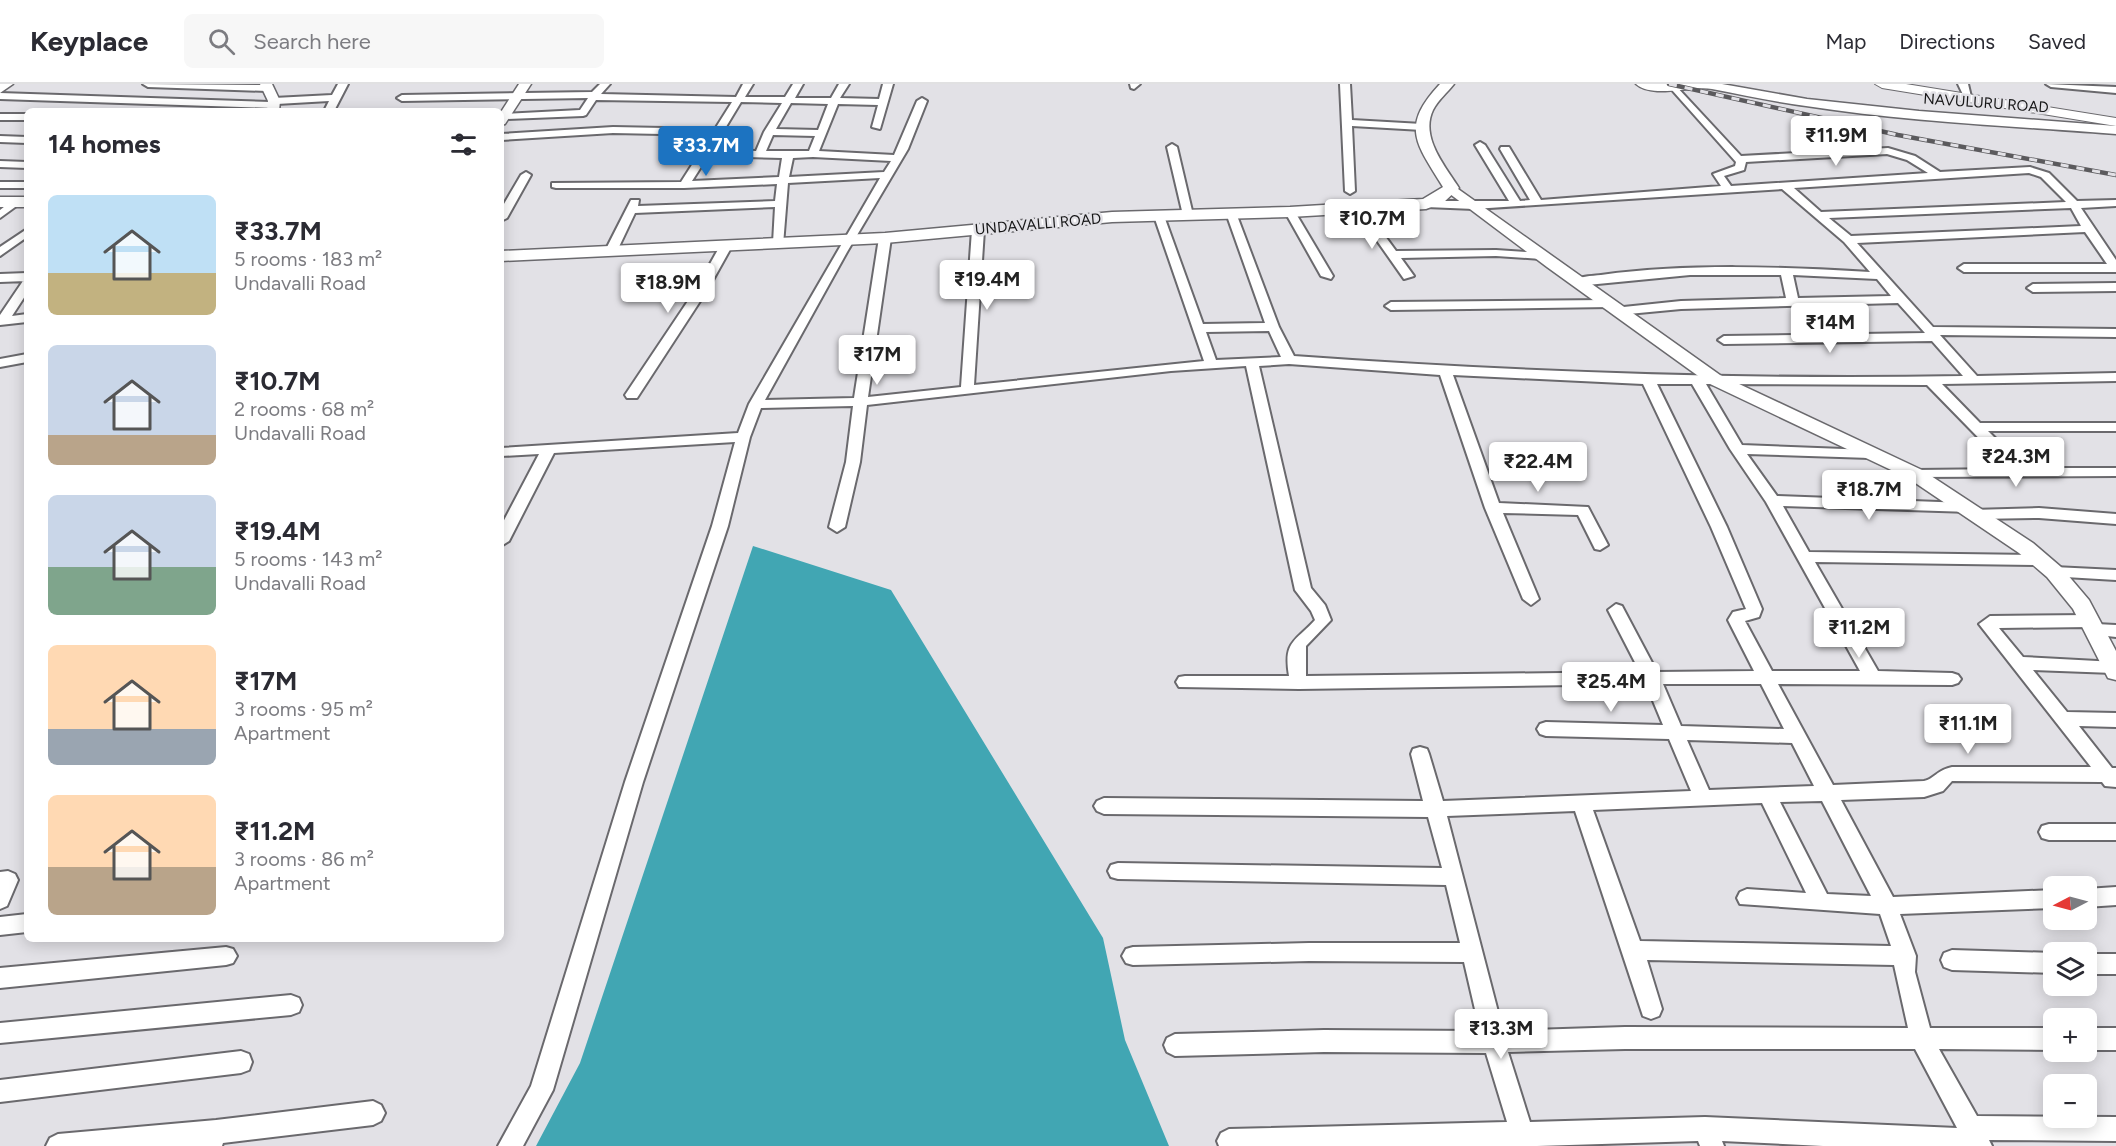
<!DOCTYPE html>
<html lang="en">
<head>
<meta charset="utf-8">
<style>
	:root { --surface:#fff; --page:#f7f7f7; --text:#2b2b33; --muted:#7c7c81; --line:#e1e1e2; --accent:#1c73c1 }
	body { margin:0; font-family:Figtree,sans-serif; background:var(--page); color:var(--text); height:100vh; display:flex; flex-direction:column; font-size:22px; white-space:nowrap }
	* { box-sizing:border-box; margin:0 }
	p { font-size:20px; color:var(--muted) }
	.icon { flex:none; width:33px; height:33px; fill:none; stroke:currentColor; stroke-width:2; stroke-linecap:round; stroke-linejoin:round }
	.map { position:relative; flex:1; overflow:hidden }
	.details { position:absolute; left:24px; top:24px; width:480px; height:834px; display:flex; flex-direction:column; background:var(--surface); border-radius:9px; box-shadow:0 3px 15px #0003 }
	.details>* { flex:none }
	.needle { width:39px; rotate:264deg }
	.buttons { position:absolute; left:2043px; top:792px; display:grid; gap:12px }
	.buttons a { display:grid; place-items:center; width:54px; height:54px; border-radius:9px; background:var(--surface); box-shadow:0 3px 15px #0003; font-size:30px }
	.price { position:absolute; translate:-50% -51px; padding:0 14px; border-radius:6px; background:#fff; color:#222; font-size:20px; line-height:39px; filter:drop-shadow(0 2px 3px #0008) }
	.price::after { content:''; position:absolute; left:50%; top:36px; width:18px; height:14px; margin-left:-9px; background:inherit; clip-path:polygon(0 0,100% 0,50% 100%) }
	.price.on { background:var(--accent); color:#fff }
	ul { padding:0; list-style:none }
	li { display:flex; align-items:center; gap:18px; height:150px; padding:0 24px }
	li span { display:grid; place-items:center; flex:none; width:168px; height:120px; border-radius:9px; color:#555 }
	li>.icon { margin-inline-start:auto }
	span .icon { width:72px; height:72px; fill:#fffc; stroke-width:1 }
	li b { font-size:26px }
	h2 { display:flex; justify-content:space-between; align-items:center; height:72px; padding:0 24px; font-size:26px }
	header { display:flex; align-items:center; gap:36px; box-sizing:border-box; height:84px; padding:0 30px; background:var(--surface); border-bottom:2px solid var(--line) }
	header strong { font-size:28px }
	nav { display:flex; gap:33px; margin-inline-start:auto; font-size:21px }
	.search { width:420px; height:54px; background:var(--page); display:flex; align-items:center; gap:15px; box-sizing:border-box; padding:0 21px; border-radius:9px; color:var(--muted); font-size:22px }
	.map>svg:first-child { display:block }
</style>
</head>
<body>
<header>
<strong>Keyplace</strong>
<div class="search"><svg class="icon" aria-label="search" viewBox="0 0 24 24"><circle cx="10" cy="10" r="6"/><path d="M15 15l6 6"/></svg>Search here</div>
<nav><a>Map</a><a>Directions</a><a>Saved</a></nav>
</header>
<div class="map">
<svg width="2116" height="1062" viewBox="0 0 2116 1062">
	<rect width="100%" height="100%" fill="#e2e1e6"/>
	<path fill="#41a6b3" d="M 753,462 L 891,506 L 1103,854 L 1125,956 L 1169,1062 L 536,1062 L 580,979 Z"/>
	<g fill="none" stroke-linecap="round" stroke-linejoin="round">
		<defs>
			<path id="minor" d="M 143,0 L 267,1 L 272,4 L 267,7 L 148,3 Z
				M 338,0 L 348,0 L 334,27 L 324,27 L 329,17 L 277,20 L 273,24 L 0,15 L 0,9 L 270,18 L 274,14 L 332,11 Z
				M 600,0 L 610,0 L 601,10 L 736,13 L 743,0 L 753,0 L 745,13 L 785,13 L 793,0 L 803,0 L 795,14 L 831,14 L 839,0 L 849,0 L 840,14 L 879,15 L 883,0 L 893,0 L 880,45 L 872,43 L 878,21 L 838,20 L 819,67 L 894,71 L 917,17 L 922,14 L 927,17 L 908,65 L 847,168 L 765,316 L 854,314 L 879,154 L 885,151 L 891,154 L 868,313 L 961,303 L 972,146 L 978,143 L 984,146 L 974,301 L 1204,277 L 1154,132 L 1159,129 L 1164,132 L 1203,240 L 1265,239 L 1226,129 L 1231,126 L 1236,129 L 1279,243 L 1294,272 C 1517,288 1740,296 1963,292 L 1932,257 L 1724,260 L 1718,256 L 1724,252 L 1925,249 L 1898,219 L 1681,225 L 1618,231 L 1614,230 L 1614,224 L 1681,217 L 1786,214 L 1781,191 L 1690,191 L 1577,202 L 1571,198 C 1578,192 1592,192 1601,191 C 1691,179 1781,183 1870,188 L 1844,158 L 1782,105 L 1474,125 L 1426,123 L 1421,120 L 1426,117 L 1509,117 L 1475,61 L 1480,58 L 1485,61 L 1520,117 L 1530,116 L 1500,65 L 1501,63 L 1509,63 L 1541,116 L 1721,102 L 1713,90 L 1735,82 L 1736,78 L 1672,6 L 1672,2 L 1675,1 L 1741,72 L 1888,64 L 1915,72 L 1940,88 L 2030,83 L 2049,89 L 2077,117 L 2116,116 L 2116,122 L 2081,124 L 2116,176 L 2116,188 L 1964,188 L 1958,184 L 1964,180 L 2107,180 L 2085,148 L 1857,159 L 1933,243 L 2116,245 L 2116,253 L 1940,251 L 1977,292 L 2116,289 L 2116,297 L 1942,300 L 1980,339 L 2116,339 L 2116,347 L 1988,347 L 2025,384 L 2116,384 L 2116,392 L 1910,393 L 1908,390 L 1910,387 L 1915,386 L 2009,385 L 1927,301 L 1706,300 L 1742,361 L 1870,366 L 1877,370 L 1870,374 L 1747,370 L 1777,412 L 1966,419 L 1971,421 L 1972,426 L 2039,424 L 2116,430 L 2116,440 L 2039,434 L 1976,435 L 1971,433 L 1970,428 L 1783,422 L 1809,468 L 2040,471 L 2048,476 L 2040,481 L 1815,478 L 1878,587 L 1952,589 L 1958,591 L 1961,595 L 1958,599 L 1952,601 L 1778,600 L 1833,701 L 1924,697 C 1934,695 1937,686 1952,683 L 2091,683 L 1979,540 L 1990,532 L 2090,531 L 2096,533 L 2098,537 L 2096,540 L 2116,541 L 2116,553 L 2089,550 L 2087,546 L 2089,543 L 1999,544 L 2023,573 L 2116,578 L 2116,588 L 2113,589 L 2033,586 L 2067,628 L 2116,629 L 2116,643 L 2079,642 L 2112,684 L 2116,684 L 2116,703 L 2105,702 L 2102,698 L 1952,697 L 1943,707 L 1924,713 L 1841,716 L 1893,813 L 2054,806 L 2054,824 L 1900,830 L 1916,872 L 1915,888 L 1930,944 L 2054,944 L 2054,966 L 1939,965 L 1977,1032 L 2116,1033 L 2116,1057 L 1989,1056 L 1992,1062 L 1823,1062 L 1722,1057 L 1724,1062 L 1700,1062 L 1698,1057 L 1537,1062 L 1219,1062 L 1217,1057 L 1221,1049 L 1229,1045 L 1507,1038 L 1486,969 L 1324,968 L 1175,972 L 1167,968 L 1164,961 L 1167,954 L 1175,950 L 1324,946 L 1480,947 L 1464,878 L 1309,877 L 1133,881 L 1126,879 L 1122,872 L 1126,865 L 1133,863 L 1309,859 L 1460,859 L 1446,801 L 1118,795 L 1111,793 L 1108,787 L 1111,781 L 1118,779 L 1442,784 L 1428,733 L 1104,730 L 1097,727 L 1094,722 L 1097,717 L 1104,714 L 1423,717 L 1411,670 L 1413,665 L 1420,663 L 1427,665 L 1429,670 L 1443,717 L 1691,707 L 1669,655 L 1546,652 L 1540,650 L 1537,645 L 1540,640 L 1546,638 L 1663,641 L 1646,600 L 1299,605 L 1179,603 L 1176,598 L 1179,593 L 1185,592 L 1289,592 C 1283,557 1295,558 1315,536 L 1311,527 L 1295,506 L 1246,282 L 1171,287 L 867,321 L 860,378 L 845,443 L 837,448 L 829,443 L 846,378 L 853,322 L 761,324 L 750,353 L 728,442 L 643,698 L 553,1006 L 523,1062 L 498,1062 L 531,1002 L 625,698 L 712,442 L 735,358 L 554,369 L 509,457 L 501,462 L 501,442 L 539,370 L 501,372 L 501,364 L 738,349 L 749,320 L 880,94 L 788,99 L 783,161 L 773,159 L 775,123 L 635,129 L 617,167 L 611,170 L 605,167 L 631,116 L 639,116 L 638,122 L 775,117 L 777,100 L 684,104 L 556,104 L 552,103 L 552,99 L 681,98 L 711,51 L 613,49 L 501,56 L 501,50 L 613,43 L 715,45 L 732,18 L 596,16 L 586,31 L 583,32 L 505,35 L 502,34 L 502,30 L 580,26 L 588,14 L 402,17 L 397,14 L 402,11 L 592,8 ZM 741,18 L 782,19 L 764,48 L 756,67 L 712,66 ZM 791,19 L 828,20 L 818,46 L 776,45 ZM 773,51 L 815,52 L 809,67 L 766,67 ZM 1887,70 L 1907,76 L 1928,89 L 1731,102 L 1724,92 L 1744,86 L 1746,78 ZM 708,72 L 782,74 L 779,93 L 692,97 ZM 813,73 L 891,77 L 884,88 L 789,93 L 793,74 ZM 2029,89 L 2041,93 L 2066,118 L 1821,128 L 1794,104 ZM 2071,124 L 2081,142 L 1851,152 L 1829,134 ZM 1793,191 L 1877,195 L 1891,212 L 1798,214 ZM 1269,247 L 1281,273 L 1216,276 L 1206,248 ZM 1289,280 L 1440,291 L 1485,424 L 1523,515 L 1531,521 L 1539,515 L 1503,429 L 1578,431 L 1595,465 L 1600,466 L 1608,461 L 1588,423 L 1499,419 L 1453,291 L 1643,300 L 1711,443 L 1746,525 L 1733,528 L 1728,536 L 1754,587 L 1657,588 L 1622,522 L 1616,520 L 1608,526 L 1640,588 L 1306,592 L 1306,562 L 1331,536 L 1325,521 L 1311,504 L 1259,282 ZM 1657,300 L 1692,300 L 1730,365 L 1766,418 L 1860,587 L 1772,587 L 1745,537 L 1759,533 L 1762,525 L 1727,443 ZM 1663,600 L 1761,600 L 1784,645 L 1681,642 ZM 1687,656 L 1792,659 L 1814,702 L 1709,706 ZM 1822,717 L 1871,812 L 1827,810 L 1780,718 ZM 1762,719 L 1806,809 L 1747,805 L 1740,808 L 1737,814 L 1740,820 L 1880,830 L 1891,862 L 1640,857 L 1593,726 ZM 1575,727 L 1643,932 L 1651,935 L 1659,932 L 1662,925 L 1647,876 L 1894,881 L 1908,944 L 1625,943 L 1503,947 L 1447,732 ZM 1625,965 L 1915,965 L 1957,1044 L 1705,1033 L 1530,1038 L 1508,968 Z
				M 1130,0 L 1140,0 L 1134,5 L 1131,4 Z
				M 1340,0 L 1350,0 L 1352,36 L 1422,40 L 1427,43 L 1422,46 L 1352,42 L 1355,107 L 1350,110 L 1345,107 Z
				M 1958,0 L 1968,0 L 1972,17 L 1966,17 Z
				M 2046,0 L 2116,3 L 2116,9 L 2051,3 Z
				M 0,30 L 27,30 L 27,36 L 0,36 Z
				M 0,52 L 27,53 L 27,59 L 0,58 Z
				M 1172,60 L 1177,63 L 1193,131 L 1188,134 L 1183,131 L 1167,63 Z
				M 0,77 L 27,78 L 27,84 L 0,83 Z
				M 526,88 L 531,91 L 507,134 L 501,137 L 501,125 L 521,91 Z
				M 0,98 L 27,98 L 27,104 L 0,104 Z
				M 13,116 L 22,118 L 0,134 L 0,126 Z
				M 1355,122 L 1363,122 L 1396,167 L 1496,166 L 1541,169 L 1547,172 L 1541,175 L 1496,172 L 1401,174 L 1414,192 L 1404,195 L 1354,124 Z
				M 1290,125 L 1295,128 L 1333,192 L 1331,195 L 1321,192 L 1285,128 Z
				M 27,145 L 27,153 L 0,172 L 0,163 Z
				M 726,159 L 732,162 L 708,205 L 637,314 L 627,314 L 625,311 L 696,205 L 720,162 Z
				M 27,189 L 27,209 L 12,232 L 27,230 L 27,238 L 0,241 L 0,231 L 23,197 L 26,197 L 0,198 L 0,190 Z
				M 2116,199 L 2116,207 L 2033,208 L 2027,204 L 2033,200 Z
				M 1607,216 L 1613,220 L 1611,223 L 1391,226 L 1385,222 L 1391,218 Z
				M 27,270 L 27,278 L 0,283 L 0,275 Z
				M 2054,483 L 2116,486 L 2116,496 L 2048,492 L 2046,488 L 2048,484 Z
				M 2049,740 L 2116,740 L 2116,756 L 2049,756 L 2042,754 L 2039,748 L 2042,742 Z
				M 8,787 L 15,790 L 18,796 L 7,822 L 0,825 L 0,788 Z
				M 2116,803 L 2116,821 L 2086,823 L 2086,805 Z
				M 27,830 L 27,848 L 0,851 L 0,833 Z
				M 226,863 L 233,865 L 237,872 L 233,879 L 226,881 L 0,904 L 0,884 Z
				M 1952,866 L 2054,869 L 2054,889 L 1952,886 L 1944,883 L 1941,876 L 1944,869 Z
				M 2086,870 L 2116,870 L 2116,890 L 2086,890 Z
				M 291,911 L 299,914 L 302,921 L 299,928 L 291,931 L 0,959 L 0,939 Z
				M 2086,944 L 2116,944 L 2116,966 L 2086,966 Z
				M 241,967 L 249,970 L 252,978 L 249,986 L 241,989 L 0,1018 L 0,996 Z
				M 373,1017 L 381,1021 L 385,1029 L 381,1037 L 373,1041 L 223,1059 L 222,1062 L 46,1062 L 50,1054 L 58,1050 L 216,1036 Z"/>
			<path id="tertiary" d="M 0,0 L 13,0 L 0,9 Z
				M 260,0 L 272,0 L 280,17 L 279,27 L 267,27 L 268,17 Z
				M 519,0 L 531,0 L 505,40 L 501,41 L 501,28 Z
				M 1636,0 L 1722,0 L 1807,15 L 1919,27 L 2116,42 L 2116,50 C 2013,42 1908,38 1806,22 C 1775,18 1743,11 1712,5 C 1692,1 1653,15 1636,0 Z
				M 1451,100 L 1720,291 L 1922,386 L 2033,459 L 2061,483 L 2089,516 L 2116,567 L 2116,596 L 2108,594 L 2073,525 L 2047,493 L 2019,469 L 1908,394 L 1708,299 L 1547,183 L 1446,107 L 1446,101 Z"/>
			<path id="secondary" d="M 1440,0 L 1454,0 C 1447,9 1438,16 1433,26 C 1420,53 1445,82 1459,104 L 1444,118 L 1426,125 L 1290,133 L 1112,138 L 885,159 L 501,177 L 501,167 L 885,149 L 1112,128 L 1290,123 L 1423,115 L 1443,103 C 1416,59 1400,43 1440,0 Z
				M 0,113 L 27,113 L 27,123 L 0,123 Z"/>
			<path id="primary" d="M 1875,0 L 1906,0 L 2116,34 L 2116,42 L 1882,4 Z"/>
		</defs>
		<use href="#minor" stroke="#6a696d" stroke-width="4"/>
		<use href="#tertiary" stroke="#6a696d" stroke-width="3"/>
		<use href="#secondary" stroke="#6a696d" stroke-width="3"/>
		<use href="#primary" stroke="#6a696d" stroke-width="2"/>
		<use href="#minor" fill="#fff" fill-rule="evenodd"/>
		<use href="#tertiary" fill="#fff" fill-rule="evenodd"/>
		<use href="#secondary" fill="#fff" fill-rule="evenodd"/>
		<use href="#primary" fill="#fff" fill-rule="evenodd"/>
		<defs>
			<path id="rail" d="M 1669,0 L 1898,51 L 2116,91"/>
		</defs>
		<use href="#rail" stroke="#5b5a5d" stroke-width="4.5"/>
		<use href="#rail" stroke="#e2e1e6" stroke-width="3" stroke-dasharray="8" stroke-linecap="butt"/>
	</g>
	<g text-anchor="middle" stroke-width="5" stroke-linejoin="round" paint-order="stroke">
		<g font-size="15" fill="#161617" stroke="#e2e1e6">
			<text transform="translate(1986 19) rotate(4)" y="5">NAVULURU ROAD</text>
			<text transform="translate(1038 140) rotate(-5)" y="5">UNDAVALLI ROAD</text>
		</g>
	</g>
</svg>
<div class="buttons">
<a><svg class="needle" viewBox="-14 -14 28 28"><path d="M0-13l5 13h-10z" fill="#e53935"/><path d="M0 13l5-13h-10z" fill="#7c7c81"/></svg></a>
<a><svg class="icon" aria-label="layers" viewBox="0 0 24 24"><path d="M12 4l9 5-9 5-9-5zM3 14l9 5 9-5"/></svg></a>
<a>+</a>
<a>−</a>
</div>
<b class="price" style="left:1836px;top:83px">₹11.9M</b>
<b class="price on" style="left:706px;top:93px">₹33.7M</b>
<b class="price" style="left:1372px;top:166px">₹10.7M</b>
<b class="price" style="left:987px;top:227px">₹19.4M</b>
<b class="price" style="left:668px;top:230px">₹18.9M</b>
<b class="price" style="left:1830px;top:270px">₹14M</b>
<b class="price" style="left:877px;top:302px">₹17M</b>
<b class="price" style="left:2016px;top:404px">₹24.3M</b>
<b class="price" style="left:1538px;top:409px">₹22.4M</b>
<b class="price" style="left:1869px;top:437px">₹18.7M</b>
<b class="price" style="left:1859px;top:575px">₹11.2M</b>
<b class="price" style="left:1611px;top:629px">₹25.4M</b>
<b class="price" style="left:1968px;top:671px">₹11.1M</b>
<b class="price" style="left:1501px;top:976px">₹13.3M</b>
<section class="details">
<h2>14 homes<svg class="icon" aria-label="filters" viewBox="0 0 24 24"><path d="M4 7h16M4 17h16"/><circle cx="9" cy="7" r="2"/><circle cx="15" cy="17" r="2"/></svg></h2>
<ul>
<li><span style="background:linear-gradient(#bfe0f5 65%,#c2b280 0)"><svg class="icon" aria-label="home" viewBox="0 0 24 24"><path d="M3 11l9-7 9 7M6 9v11h12V9"/></svg></span><div><b>₹33.7M</b><p>5 rooms · 183 m²</p><p>Undavalli Road</p></div></li>
<li><span style="background:linear-gradient(#c9d6e8 75%,#b9a48a 0)"><svg class="icon" aria-label="home" viewBox="0 0 24 24"><path d="M3 11l9-7 9 7M6 9v11h12V9"/></svg></span><div><b>₹10.7M</b><p>2 rooms · 68 m²</p><p>Undavalli Road</p></div></li>
<li><span style="background:linear-gradient(#c9d6e8 60%,#7fa58c 0)"><svg class="icon" aria-label="home" viewBox="0 0 24 24"><path d="M3 11l9-7 9 7M6 9v11h12V9"/></svg></span><div><b>₹19.4M</b><p>5 rooms · 143 m²</p><p>Undavalli Road</p></div></li>
<li><span style="background:linear-gradient(#ffd9b3 70%,#9aa5b1 0)"><svg class="icon" aria-label="home" viewBox="0 0 24 24"><path d="M3 11l9-7 9 7M6 9v11h12V9"/></svg></span><div><b>₹17M</b><p>3 rooms · 95 m²</p><p>Apartment</p></div></li>
<li><span style="background:linear-gradient(#ffd9b3 60%,#b9a48a 0)"><svg class="icon" aria-label="home" viewBox="0 0 24 24"><path d="M3 11l9-7 9 7M6 9v11h12V9"/></svg></span><div><b>₹11.2M</b><p>3 rooms · 86 m²</p><p>Apartment</p></div></li>
</ul>
</section>
</div>
</body>
</html>
